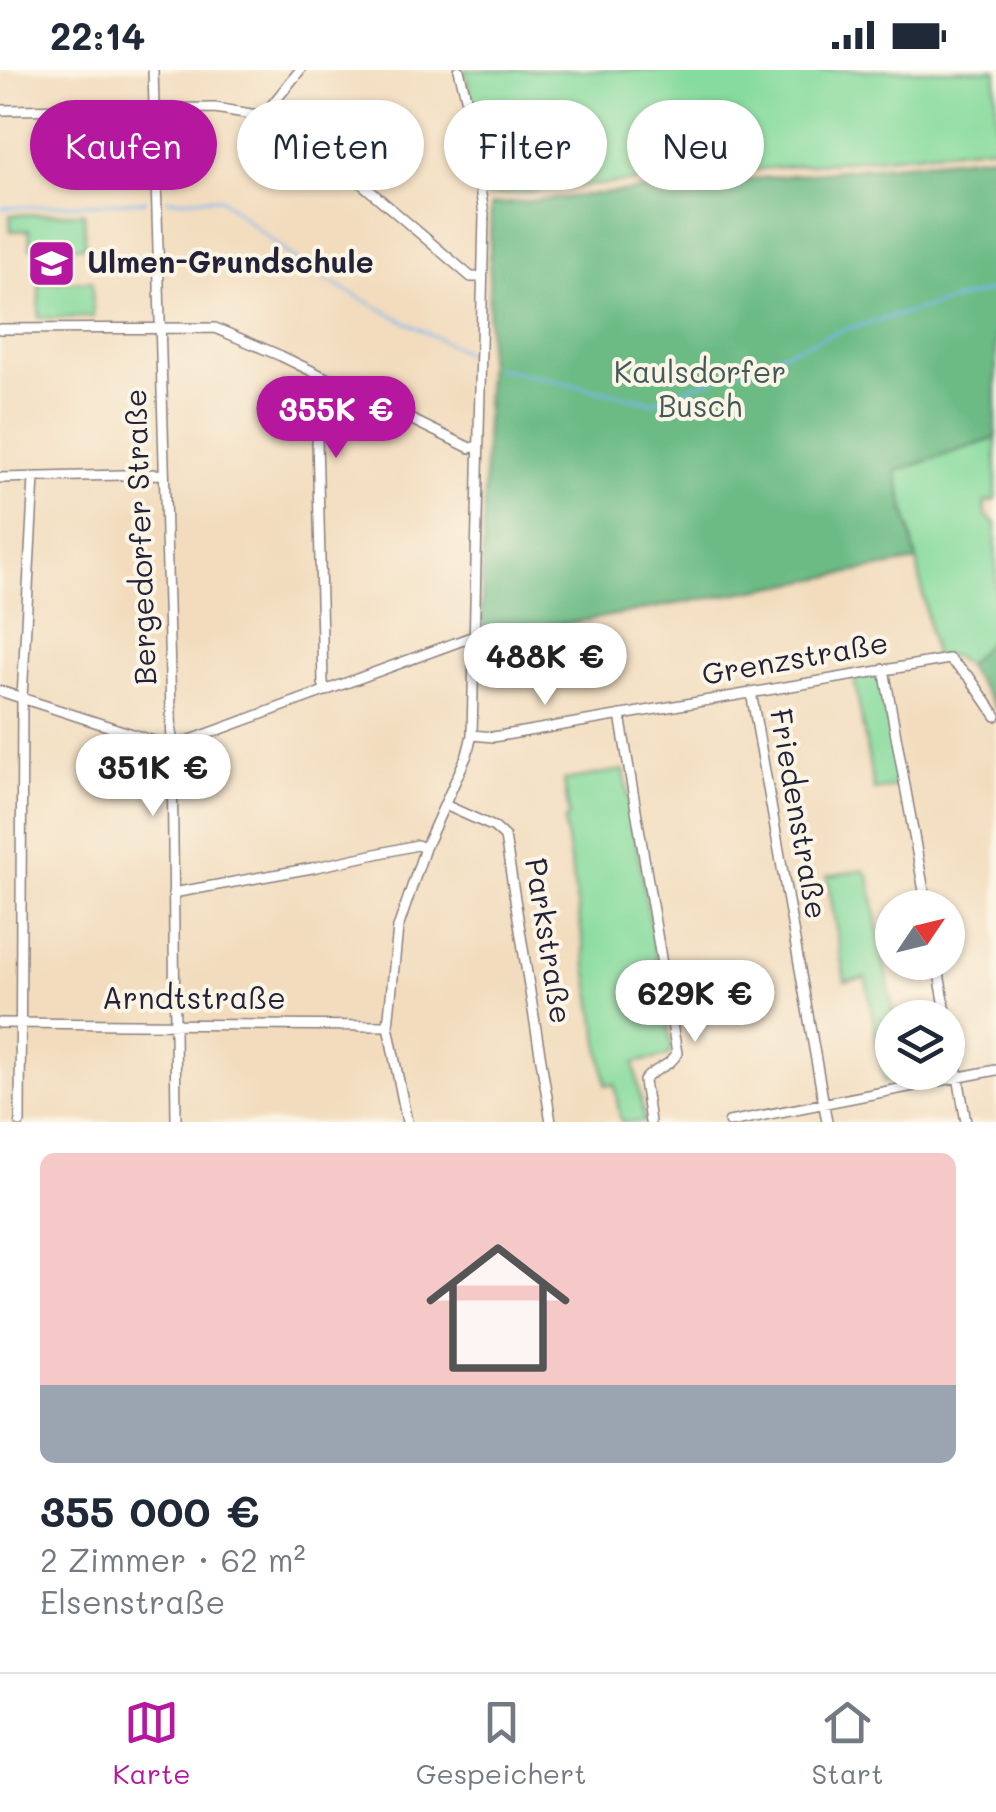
<!DOCTYPE html>
<html lang="de">
<head>
<meta charset="utf-8">
<style>
	:root { --surface:#fff; --page:#f6f6f7; --text:#1f2937; --muted:#747a83; --line:#e0e1e3; --accent:#b5179e }
	body { margin:0; font-family:Mali,sans-serif; background:var(--page); color:var(--text); height:100vh; display:flex; flex-direction:column; font-size:38px; white-space:nowrap }
	* { box-sizing:border-box; margin:0 }
	p { font-size:32px; color:var(--muted) }
	.icon { flex:none; width:55px; height:55px; fill:none; stroke:currentColor; stroke-width:2; stroke-linecap:round; stroke-linejoin:round }
	.map { position:relative; height:1052px; overflow:hidden }
	.details { display:flex; flex-direction:column; background:var(--surface); flex:1 }
	.details>* { flex:none }
	.banner { position:absolute; left:30px; top:30px; width:938px; height:90px; display:flex; gap:20px }
	.needle { width:65px; rotate:55deg }
	.tools { position:absolute; left:875px; top:820px; display:grid; gap:20px }
	.tools a { display:grid; place-items:center; width:90px; height:90px; border-radius:50%; background:var(--surface); box-shadow:0 2px 8px #0004; font-size:50px }
	.price { position:absolute; translate:-50% -85px; padding:0 22px; border-radius:35px; background:#fff; color:#222; font-size:32px; line-height:65px; filter:drop-shadow(0 2px 5px #0008) }
	.price::after { content:''; position:absolute; left:50%; top:60px; width:30px; height:22px; margin-left:-15px; background:inherit; clip-path:polygon(0 0,100% 0,50% 100%) }
	.price.active { background:var(--accent); color:#fff }
	ul { padding:0; list-style:none }
	li { display:grid; align-content:center; gap:20px; height:530px; padding:0 40px }
	li+li { border-top:2px solid var(--line) }
	li span { display:grid; place-items:center; height:310px; border-radius:15px; color:#555 }
	li>.icon { margin-inline-start:auto }
	span .icon { width:180px; height:180px; fill:#fffc; stroke-width:1 }
	li b { font-size:42px }
	.chip { padding:0 35px; border-radius:45px; background:var(--surface); box-shadow:0 2px 8px #0004; font-size:35px; line-height:90px }
	.chip.active { background:var(--accent); color:#fff }
	.status { display:flex; justify-content:space-between; align-items:center; height:70px; padding:0 50px; background:var(--surface); direction:ltr }
	.status svg { height:28px; fill:currentColor }
	.tabs { display:flex; justify-content:space-around; align-items:center; height:140px; border-top:2px solid var(--line); background:var(--surface); font-size:28px; color:var(--muted) }
	.tabs a { display:grid; justify-items:center; gap:5px }
	.tabs .active { color:var(--accent) }
	.map>svg:first-child { display:block }
</style>
</head>
<body>
<div class="status"><b>22:14</b><svg viewBox="0 0 49 12"><path d="M0 12V9h3v3zM5 12V6h3v6zM10 12V3h3v9zM15 12V0h3v12zM26 1h20v11H26zM47 4h2v5h-2z"/></svg></div>
<div class="map">
<svg width="996" height="1052" viewBox="0 0 996 1052">
	<rect width="100%" height="100%" fill="#fcf5e5"/>
	<filter id="ink" filterUnits="userSpaceOnUse"><feTurbulence type="fractalNoise" baseFrequency=".01" numOctaves="2"/><feDisplacementMap in="SourceGraphic" scale="20" xChannelSelector="R" yChannelSelector="G"/><feConvolveMatrix kernelMatrix="1 2 1 2 8 2 1 2 1" color-interpolation-filters="sRGB"/></filter>
	<filter id="wash" filterUnits="userSpaceOnUse"><feTurbulence type="fractalNoise" baseFrequency=".0048" numOctaves="4" result="noise"/><feDisplacementMap in="SourceGraphic" scale="40" xChannelSelector="R" yChannelSelector="G"/><feGaussianBlur stdDeviation="2.25" result="paint"/><feColorMatrix in="noise" values="0 0 0 0 0 0 0 0 0 0 0 0 0 0 0 0 0 1.4 0 .05"/><feComposite in="paint" operator="in"/></filter>
	<g filter="url(#wash)">
		<rect width="100%" height="100%" fill="#f2dcbd"/>
		<path fill="#86db9e" stroke="#547e6c" stroke-width="2.5" d="M 463,0 L 996,0 L 996,76 L 487,126 L 467,7 Z
			M 84,143 L 85,176 L 30,178 L 29,160 L 11,161 L 10,145 Z
			M 92,211 L 93,247 L 39,248 L 39,213 Z
			M 996,368 L 996,429 L 984,433 L 986,446 L 996,453 L 996,583 L 988,574 L 966,596 L 954,586 L 934,586 L 917,491 L 896,401 Z
			M 880,604 L 900,716 L 874,720 L 854,607 Z
			M 624,700 L 672,980 L 667,986 L 634,993 L 645,1052 L 621,1052 L 614,1014 L 606,1015 L 565,759 L 565,749 L 569,747 L 564,710 Z
			M 863,800 L 869,806 L 894,947 L 892,1002 L 904,1003 L 905,1008 L 884,1012 L 866,908 L 845,911 L 827,806 Z"/>
		<path fill="#6cbb85" stroke="#476e60" stroke-width="2.5" d="M 996,85 L 996,368 L 896,401 L 917,491 L 481,569 L 491,135 Z
			M 988,573 L 996,583 L 996,638 L 966,596 Z"/>
		<g fill="none" stroke-linecap="round" stroke-linejoin="round">
			<path stroke="#7cb7ee" stroke-width="2.5" d="M 167,130 L 220,128 L 310,202 L 473,287
				M 0,138 L 146,131
				M 497,298 L 652,332 L 843,260 L 996,219"/>
		</g>
	</g>
	<g filter="url(#ink)">
		<g fill="none" stroke-linecap="round" stroke-linejoin="round">
			<defs>
				<path id="street" d="M 153,0 L 172,677 L 176,1052
					M 0,40 L 215,38 L 263,46 L 314,73 L 471,207 L 482,207
					M 263,46 L 300,0
					M 0,259 L 215,258 L 281,286 L 470,378 L 478,376
					M 321,307 L 316,326 L 323,613 L 326,621
					M 0,408 L 164,404
					M 884,599 L 927,838
					M 0,621 L 172,677 L 474,566
					M 751,622 L 827,1052
					M 620,645 L 677,983 C 670,998 652,998 644,1011 L 650,1052
					M 472,665 L 493,667 L 949,589 L 970,608 L 996,646
					M 445,735 L 494,757 L 505,767 L 551,1052
					M 173,823 L 312,798 L 417,775 L 425,778
					M 937,892 L 947,948
					M 948,950 L 966,1052
					M 0,953 L 388,956
					M 20,1052 L 22,628 L 34,408
					M 407,1052 L 388,956 L 398,858 L 425,778 L 467,685 L 472,665 L 484,145 L 468,35 L 459,0
					M 729,1052 L 996,1000"/>
			</defs>
			<use href="#street" stroke="#8a7f7c" stroke-width="12"/>
			<use href="#street" stroke="#fff" stroke-width="9"/>
		</g>
	</g>
	<defs>
		<symbol id="school-square" viewBox="-11 -11 22 22"><rect x="-9" y="-9" width="18" height="18" rx="4" fill="#b5179e" stroke="#fcf5e5"/><path d="M0-5L7-2L0 1L-7-2ZM-4 1L0 2.5L4 1V4Q0 6-4 4Z" fill="#fff"/></symbol>
	</defs>
	<g fill-rule="evenodd">
		<use href="#school-square" x="24" y="166" width="55" height="55"/>
	</g>
	<g text-anchor="middle" stroke-width="8" stroke-linejoin="round" paint-order="stroke">
		<g font-size="30" font-weight="bold" fill="#22223b" stroke="#fcf5e5" text-anchor="start">
			<text x="87" y="203">Ulmen-Grundschule</text>
		</g>
		<g font-size="30" fill="#405a59" stroke="#fcf5e5">
			<text x="700" y="313">Kaulsdorfer<tspan x="700" dy="34">Busch</tspan></text>
		</g>
		<g font-size="30" fill="#22223b" stroke="#fcf5e5">
			<text transform="translate(141 467) rotate(-92)" y="10">Bergedorfer Straße</text>
			<text transform="translate(795 589) rotate(-10)" y="10">Grenzstraße</text>
			<text transform="translate(798 744) rotate(80)" y="10">Friedenstraße</text>
			<text transform="translate(548 871) rotate(81)" y="10">Parkstraße</text>
			<text x="194" y="939">Arndtstraße</text>
		</g>
	</g>
</svg>
<div class="tools">
<a><svg class="needle" viewBox="-14 -14 28 28"><path d="M0-13l5 13h-10z" fill="#e53935"/><path d="M0 13l5-13h-10z" fill="#747a83"/></svg></a>
<a><svg class="icon" aria-label="layers" viewBox="0 0 24 24"><path d="M12 4l9 5-9 5-9-5zM3 14l9 5 9-5"/></svg></a>
</div>
<b class="price active" style="left:336px;top:391px">355K €</b>
<b class="price" style="left:545px;top:638px">488K €</b>
<b class="price" style="left:153px;top:749px">351K €</b>
<b class="price" style="left:695px;top:975px">629K €</b>
<div class="banner">
<a class="chip active">Kaufen</a>
<a class="chip">Mieten</a>
<a class="chip">Filter</a>
<a class="chip">Neu</a>
</div>
</div>
<section class="details">
<ul>
<li><span style="background:linear-gradient(#f6c9c9 75%,#9aa5b1 0)"><svg class="icon" aria-label="home" viewBox="0 0 24 24"><path d="M3 11l9-7 9 7M6 9v11h12V9"/></svg></span><div><b>355 000 €</b><p>2 Zimmer · 62 m²</p><p>Elsenstraße</p></div></li>
</ul>
</section>
<nav class="tabs">
<a class="active"><svg class="icon" aria-label="map" viewBox="0 0 24 24"><path d="M3 6l6-2 6 2 6-2v14l-6 2-6-2-6 2zM9 4v14M15 6v14"/></svg>Karte</a>
<a><svg class="icon" aria-label="saved" viewBox="0 0 24 24"><path d="M7 4h10v16l-5-4-5 4z"/></svg>Gespeichert</a>
<a><svg class="icon" aria-label="home" viewBox="0 0 24 24"><path d="M3 11l9-7 9 7M6 9v11h12V9"/></svg>Start</a>
</nav>
</body>
</html>
